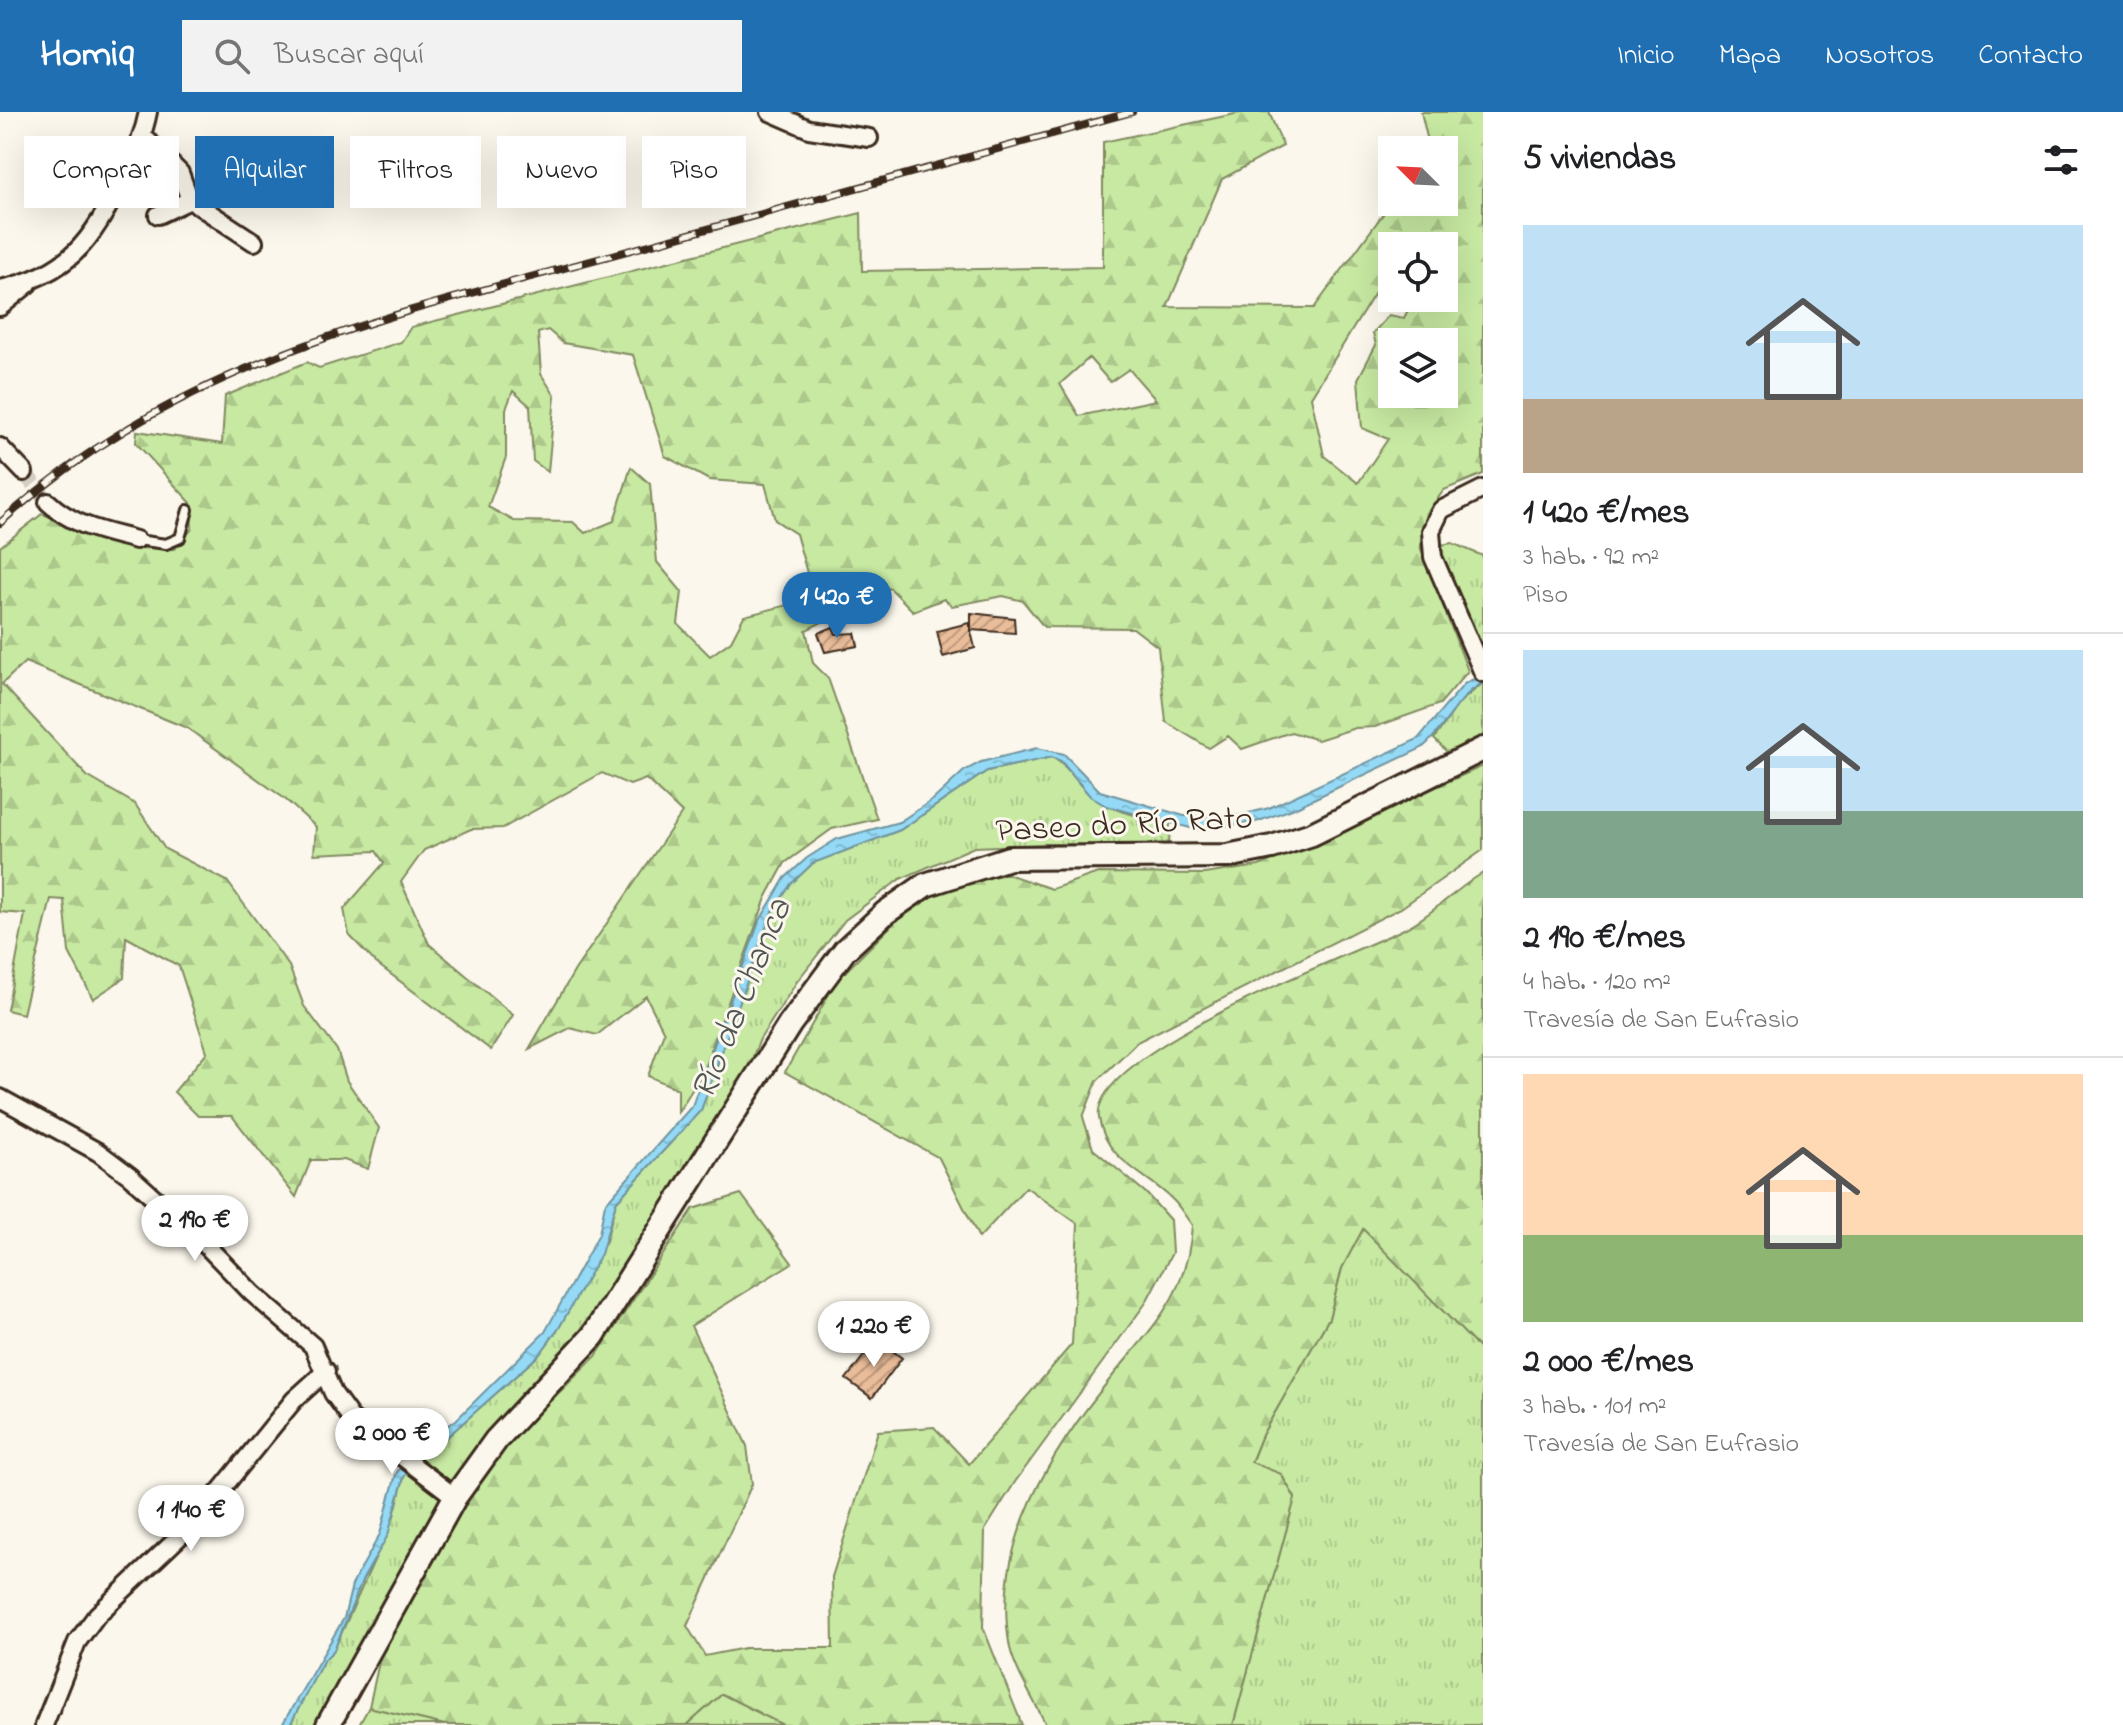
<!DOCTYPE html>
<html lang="es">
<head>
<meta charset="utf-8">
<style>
	:root { --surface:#fff; --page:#f2f2f2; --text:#202124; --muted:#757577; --line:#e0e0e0; --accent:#1f6fb2 }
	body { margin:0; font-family:"Indie Flower",sans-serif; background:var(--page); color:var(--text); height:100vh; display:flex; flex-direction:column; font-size:30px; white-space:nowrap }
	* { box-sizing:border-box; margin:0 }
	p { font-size:26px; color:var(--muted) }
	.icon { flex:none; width:44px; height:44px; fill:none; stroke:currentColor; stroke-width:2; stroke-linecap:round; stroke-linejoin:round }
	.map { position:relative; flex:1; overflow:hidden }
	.panel { display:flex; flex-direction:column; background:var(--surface); width:640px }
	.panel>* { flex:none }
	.guide { position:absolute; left:24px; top:24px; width:760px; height:72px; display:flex; gap:16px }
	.needle { width:52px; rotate:294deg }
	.tools { position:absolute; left:1378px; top:24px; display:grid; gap:16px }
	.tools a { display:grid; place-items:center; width:80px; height:80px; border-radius:0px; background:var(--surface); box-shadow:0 8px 32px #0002; font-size:40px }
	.price { position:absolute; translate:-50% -68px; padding:0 18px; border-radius:28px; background:#fff; color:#222; font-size:26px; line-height:52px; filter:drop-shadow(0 2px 4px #0008) }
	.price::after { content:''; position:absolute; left:50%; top:48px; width:24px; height:18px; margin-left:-12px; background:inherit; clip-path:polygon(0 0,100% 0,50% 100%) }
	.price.active { background:var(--accent); color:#fff }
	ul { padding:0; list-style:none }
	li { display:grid; align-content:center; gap:16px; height:424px; padding:0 40px }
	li+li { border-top:2px solid var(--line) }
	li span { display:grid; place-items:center; height:248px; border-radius:0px; color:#555 }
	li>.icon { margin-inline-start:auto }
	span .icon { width:144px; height:144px; fill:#fffc; stroke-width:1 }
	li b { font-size:34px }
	h2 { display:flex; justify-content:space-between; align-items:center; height:96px; padding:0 40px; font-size:34px }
	.chip { padding:0 28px; border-radius:0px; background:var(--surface); box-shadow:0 8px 32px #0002; font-size:28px; line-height:72px }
	.chip.active { background:var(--accent); color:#fff }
	header { display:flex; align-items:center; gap:48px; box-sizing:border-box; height:112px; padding:0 40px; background:var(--accent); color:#fff }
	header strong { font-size:38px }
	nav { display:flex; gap:44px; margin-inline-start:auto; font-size:28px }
	.search { width:560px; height:72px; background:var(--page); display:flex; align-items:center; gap:20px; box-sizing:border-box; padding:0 28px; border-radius:0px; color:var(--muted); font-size:30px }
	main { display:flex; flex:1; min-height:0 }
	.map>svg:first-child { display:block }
</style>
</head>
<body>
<header>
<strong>Homiq</strong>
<div class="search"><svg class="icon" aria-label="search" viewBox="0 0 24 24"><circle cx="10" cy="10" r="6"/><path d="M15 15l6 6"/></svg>Buscar aquí</div>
<nav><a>Inicio</a><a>Mapa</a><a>Nosotros</a><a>Contacto</a></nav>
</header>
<main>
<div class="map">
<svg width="1483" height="1613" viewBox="0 0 1483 1613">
	<defs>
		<pattern id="grass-tufts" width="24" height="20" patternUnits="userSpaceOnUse" patternTransform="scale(2)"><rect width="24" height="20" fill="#c7e9a2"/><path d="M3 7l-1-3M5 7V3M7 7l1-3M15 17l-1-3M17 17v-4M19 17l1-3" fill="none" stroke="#acc88b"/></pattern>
		<pattern id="forest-firs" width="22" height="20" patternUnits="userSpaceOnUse" patternTransform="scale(2)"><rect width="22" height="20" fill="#c7e9a2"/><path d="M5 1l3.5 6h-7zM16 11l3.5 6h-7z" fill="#acc88b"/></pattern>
		<pattern id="water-ripples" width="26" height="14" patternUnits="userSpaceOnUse" patternTransform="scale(2)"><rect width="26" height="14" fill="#94daf6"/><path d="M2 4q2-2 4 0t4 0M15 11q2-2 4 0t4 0" fill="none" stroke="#80bbd2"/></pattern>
		<pattern id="building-hatch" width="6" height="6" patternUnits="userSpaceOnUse" patternTransform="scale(2)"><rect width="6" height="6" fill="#eabd9a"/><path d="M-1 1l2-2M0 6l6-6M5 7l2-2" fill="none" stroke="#bf9a7d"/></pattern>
	</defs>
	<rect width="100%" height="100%" fill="#fbf7ec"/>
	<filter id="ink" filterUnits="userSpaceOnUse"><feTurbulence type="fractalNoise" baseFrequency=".0125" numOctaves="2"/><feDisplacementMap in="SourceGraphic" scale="16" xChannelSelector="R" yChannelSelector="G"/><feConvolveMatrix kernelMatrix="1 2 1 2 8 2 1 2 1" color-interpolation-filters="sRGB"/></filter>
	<g filter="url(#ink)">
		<path fill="url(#grass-tufts)" stroke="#818a60" stroke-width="2" d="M 1452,431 L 1483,444 L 1483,540 L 1435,434 Z
			M 1483,571 L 1483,626 L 1451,644 L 1434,627 L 1459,591 Z
			M 1052,645 C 1069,654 1077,673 1092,685 C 1114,701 1145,705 1170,711 L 1169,735 L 1050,732 L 974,735 L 900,767 L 845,808 L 798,868 L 760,927 L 745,964 L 610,1177 L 576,1224 L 455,1365 L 318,1613 L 290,1613 L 323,1549 L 334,1538 L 394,1404 L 404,1365 L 419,1343 L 446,1326 L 539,1243 L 559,1216 L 606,1129 L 616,1090 L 701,998 L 771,802 L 791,772 L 813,751 L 900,718 L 987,659 Z
			M 1363,1116 L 1483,1240 L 1483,1613 L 1233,1613 L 1295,1386 L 1281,1362 L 1251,1351 L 1262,1323 L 1329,1206 L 1342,1156 Z
			M 722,1582 L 783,1613 L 687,1613 Z
			M 369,1595 L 445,1613 L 359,1613 Z"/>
		<path fill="url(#forest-firs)" stroke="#818a60" stroke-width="2" fill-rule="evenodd" d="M 1244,0 L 1269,0 L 1283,34 L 1222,67 L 1167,195 L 1314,196 L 1392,90 L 1444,90 L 1444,38 L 1430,38 L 1421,0 L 1483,0 L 1483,362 L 1444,378 L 1427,401 L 1420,434 L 1468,559 L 1440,592 L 1375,615 L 1355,616 L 1318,628 L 1291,620 L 1242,637 L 1228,624 L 1209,636 L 1166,610 L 1158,535 L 1133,516 L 1044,515 L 1023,489 L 1003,484 L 952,494 L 944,487 L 913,499 L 890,476 L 806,518 L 813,551 L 828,566 L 877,707 L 832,717 L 785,751 L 766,786 L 702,962 L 678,1000 L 678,977 L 648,964 L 664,920 L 646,884 L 597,923 L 570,916 L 529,937 L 575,858 L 682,701 L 646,667 L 630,673 L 602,661 L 503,716 L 471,717 L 424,738 L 401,770 L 429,832 L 513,903 L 491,938 L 376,851 L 349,823 L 344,797 L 384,751 L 376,739 L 314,742 L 316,715 L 285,687 L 187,616 L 25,550 L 2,572 L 87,664 L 135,692 L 165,737 L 227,769 L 289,854 L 304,894 L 337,938 L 347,969 L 379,1016 L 368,1057 L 344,1048 L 311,1048 L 296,1085 L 232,1004 L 198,1004 L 174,980 L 207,940 L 179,854 L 126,825 L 124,866 L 93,887 L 69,840 L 64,788 L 51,787 L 23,902 L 7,898 L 25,802 L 0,800 L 0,435 L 42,402 L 137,436 L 175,437 L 192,417 L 191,391 L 136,331 L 137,319 L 222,332 L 225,284 L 307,250 L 319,256 L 401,230 L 411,215 L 861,101 L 862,159 L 1103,155 L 1103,30 ZM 1392,134 L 1444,134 L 1444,186 L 1414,186 L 1404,206 L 1389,203 L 1373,221 L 1376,233 L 1358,267 L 1362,316 L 1388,327 L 1358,371 L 1324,344 L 1311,285 L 1386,163 L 1392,158 ZM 548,218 L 563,231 L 633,243 L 665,344 L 709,368 L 765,372 L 775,408 L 796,422 L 807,461 L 796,491 L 744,504 L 731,529 L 710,544 L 678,512 L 682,480 L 657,450 L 650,372 L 631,355 L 614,409 L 585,421 L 573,410 L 514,409 L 488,395 L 506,345 L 506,297 L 513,279 L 530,294 L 533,349 L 548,360 L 555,284 L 541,262 L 538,221 ZM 1392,230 L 1444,230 L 1444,282 L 1392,282 ZM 1089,246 L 1110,270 L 1129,257 L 1156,288 L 1079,304 L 1060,272 Z
			M 1483,654 L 1483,738 L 1401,796 L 1137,930 L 1097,969 L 1083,1005 L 1093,1037 L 1146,1081 L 1170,1108 L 1172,1141 L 1145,1192 L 1015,1370 L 985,1418 L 983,1515 L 1022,1613 L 783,1613 L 722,1582 L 687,1613 L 445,1613 L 369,1595 L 381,1541 L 464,1388 L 514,1325 L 596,1244 L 693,1097 L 741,1082 L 792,1151 L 691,1214 L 747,1334 L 752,1372 L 687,1514 L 705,1544 L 745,1536 L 833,1536 L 832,1465 L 878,1319 L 934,1315 L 969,1352 L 1072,1232 L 1078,1112 L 1026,1075 L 979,1126 L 939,1046 L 785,960 L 837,868 L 895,810 L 947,774 L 1007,762 L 1052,777 L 1098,761 L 1204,762 L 1259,754 Z
			M 1483,761 L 1483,1240 L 1363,1117 L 1342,1156 L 1329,1206 L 1262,1323 L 1251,1350 L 1281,1362 L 1295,1386 L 1233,1613 L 1046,1613 C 1035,1589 1016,1561 1010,1536 C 990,1432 1052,1337 1115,1261 C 1156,1211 1188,1181 1192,1113 C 1186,1106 1181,1096 1174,1089 C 1147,1061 1106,1050 1099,1006 C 1088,941 1351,843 1404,817 C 1433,803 1455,777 1483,761 Z"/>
		<path fill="url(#water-ripples)" stroke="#7094a0" stroke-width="2" d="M 1483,562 L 1483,571 C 1456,585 1446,617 1422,636 L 1292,697 L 1256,710 L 1198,718 L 1106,694 L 1090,684 L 1061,649 L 1052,645 L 987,659 L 900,718 L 813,751 L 791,772 L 771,802 L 701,998 L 616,1090 L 601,1142 L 559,1216 L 539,1243 L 446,1326 L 419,1343 L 404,1365 L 388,1423 L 363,1467 L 334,1538 L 323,1549 L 290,1613 L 282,1613 L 344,1506 L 352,1473 L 380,1422 L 396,1362 L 415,1334 L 456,1308 L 545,1220 L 599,1122 L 605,1092 L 692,994 L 759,810 L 785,766 L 807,746 L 837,727 L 899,710 L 934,687 L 964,659 L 981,650 L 1037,636 L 1064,642 L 1100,679 L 1184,704 L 1237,704 L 1269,696 L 1418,627 L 1464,572 Z"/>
		<path fill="url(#building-hatch)" stroke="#3b2a1e" stroke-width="2" d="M 971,501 L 1014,506 L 1015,521 L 971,518 Z
			M 969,511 L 975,536 L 943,545 L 937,519 Z
			M 833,515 L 836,522 L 855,521 L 858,534 L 825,540 L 818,521 Z
			M 877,1227 L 902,1246 L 872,1286 L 846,1267 Z"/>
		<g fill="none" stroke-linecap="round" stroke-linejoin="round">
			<path stroke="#d5cec3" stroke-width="16" stroke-dasharray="16 8" stroke-linecap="butt" d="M 24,360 L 48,390"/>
			<defs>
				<path id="lane" d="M 137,428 L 166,432 L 180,426 L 188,398"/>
				<path id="street" d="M 770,0 L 809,17 L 869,26
					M 143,24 L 180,61 L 190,88 L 254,130
					M 158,103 L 190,88
					M 0,177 C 69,162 91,130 121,70 C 132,46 143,26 148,0
					M 0,195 L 28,172
					M 0,335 L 24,360
					M 1483,377 L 1441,398 L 1431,419 L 1433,445 L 1483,561
					M 48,390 C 73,414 103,419 136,428
					M 0,986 L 98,1040 L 130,1064 L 198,1125 L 252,1181 L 313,1234 L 333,1281 L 351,1306 L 455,1385
					M 44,1613 L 77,1530 L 97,1503 L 195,1410 L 294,1288 L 326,1259"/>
				<path id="secondary" d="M 328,1613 L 455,1385 L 496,1328 L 593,1224 L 790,912 L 845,838 L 885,801 L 925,773 L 1009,746 L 1227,744 L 1272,735 L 1312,722 L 1483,637"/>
			</defs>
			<use href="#lane" stroke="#3b2a1e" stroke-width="14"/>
			<use href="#street" stroke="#3b2a1e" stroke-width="22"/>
			<use href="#secondary" stroke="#3b2a1e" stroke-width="28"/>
			<use href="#lane" stroke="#fbf7ec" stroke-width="8"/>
			<use href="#street" stroke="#fbf7ec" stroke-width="16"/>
			<use href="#secondary" stroke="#fbf7ec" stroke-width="22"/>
			<defs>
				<path id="rail" d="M 0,411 C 184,245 401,201 631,138 C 798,92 965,46 1132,0"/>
			</defs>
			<use href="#rail" stroke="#3b2a1e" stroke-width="8"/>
			<use href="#rail" stroke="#fbf7ec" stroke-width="5" stroke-dasharray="15" stroke-linecap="butt"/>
		</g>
	</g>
	<g text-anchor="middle" stroke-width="6" stroke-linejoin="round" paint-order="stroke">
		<g font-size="34" fill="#3b2a1e" stroke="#fbf7ec">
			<text transform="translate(1124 710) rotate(-3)" y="12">Paseo do Río Rato</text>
		</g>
		<g font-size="36" font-style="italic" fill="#515654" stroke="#fbf7ec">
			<text transform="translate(739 886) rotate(-68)" y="13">Río da Chanca</text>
		</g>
	</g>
</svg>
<div class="tools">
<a><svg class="needle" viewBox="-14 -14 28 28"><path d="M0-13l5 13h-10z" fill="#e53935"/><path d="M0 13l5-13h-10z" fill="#757577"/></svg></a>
<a><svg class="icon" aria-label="locate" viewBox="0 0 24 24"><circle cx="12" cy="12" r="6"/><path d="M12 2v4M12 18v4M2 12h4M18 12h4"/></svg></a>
<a><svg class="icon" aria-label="layers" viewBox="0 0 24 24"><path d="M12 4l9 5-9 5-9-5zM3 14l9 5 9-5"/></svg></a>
</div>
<b class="price active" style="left:837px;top:528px">1 420 €</b>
<b class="price" style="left:195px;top:1151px">2 190 €</b>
<b class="price" style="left:874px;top:1257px">1 220 €</b>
<b class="price" style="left:392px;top:1364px">2 000 €</b>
<b class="price" style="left:191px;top:1441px">1 140 €</b>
<div class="guide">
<a class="chip">Comprar</a>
<a class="chip active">Alquilar</a>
<a class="chip">Filtros</a>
<a class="chip">Nuevo</a>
<a class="chip">Piso</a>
</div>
</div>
<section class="panel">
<h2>5 viviendas<svg class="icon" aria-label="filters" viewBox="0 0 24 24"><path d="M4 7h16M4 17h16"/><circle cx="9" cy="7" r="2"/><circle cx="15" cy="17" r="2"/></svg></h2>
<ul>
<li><span style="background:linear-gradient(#bfe0f5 70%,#b9a48a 0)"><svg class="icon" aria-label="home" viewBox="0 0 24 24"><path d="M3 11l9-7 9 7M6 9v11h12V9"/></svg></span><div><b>1 420 €/mes</b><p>3 hab. · 92 m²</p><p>Piso</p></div></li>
<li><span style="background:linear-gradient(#bfe0f5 65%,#7fa58c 0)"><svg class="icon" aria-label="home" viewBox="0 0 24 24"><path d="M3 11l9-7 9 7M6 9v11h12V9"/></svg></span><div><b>2 190 €/mes</b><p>4 hab. · 120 m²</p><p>Travesía de San Eufrasio</p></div></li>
<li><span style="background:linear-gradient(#ffd9b3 65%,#8fb573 0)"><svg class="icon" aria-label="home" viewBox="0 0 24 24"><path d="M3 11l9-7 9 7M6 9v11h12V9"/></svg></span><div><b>2 000 €/mes</b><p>3 hab. · 101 m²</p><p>Travesía de San Eufrasio</p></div></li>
</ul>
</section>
</main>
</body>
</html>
